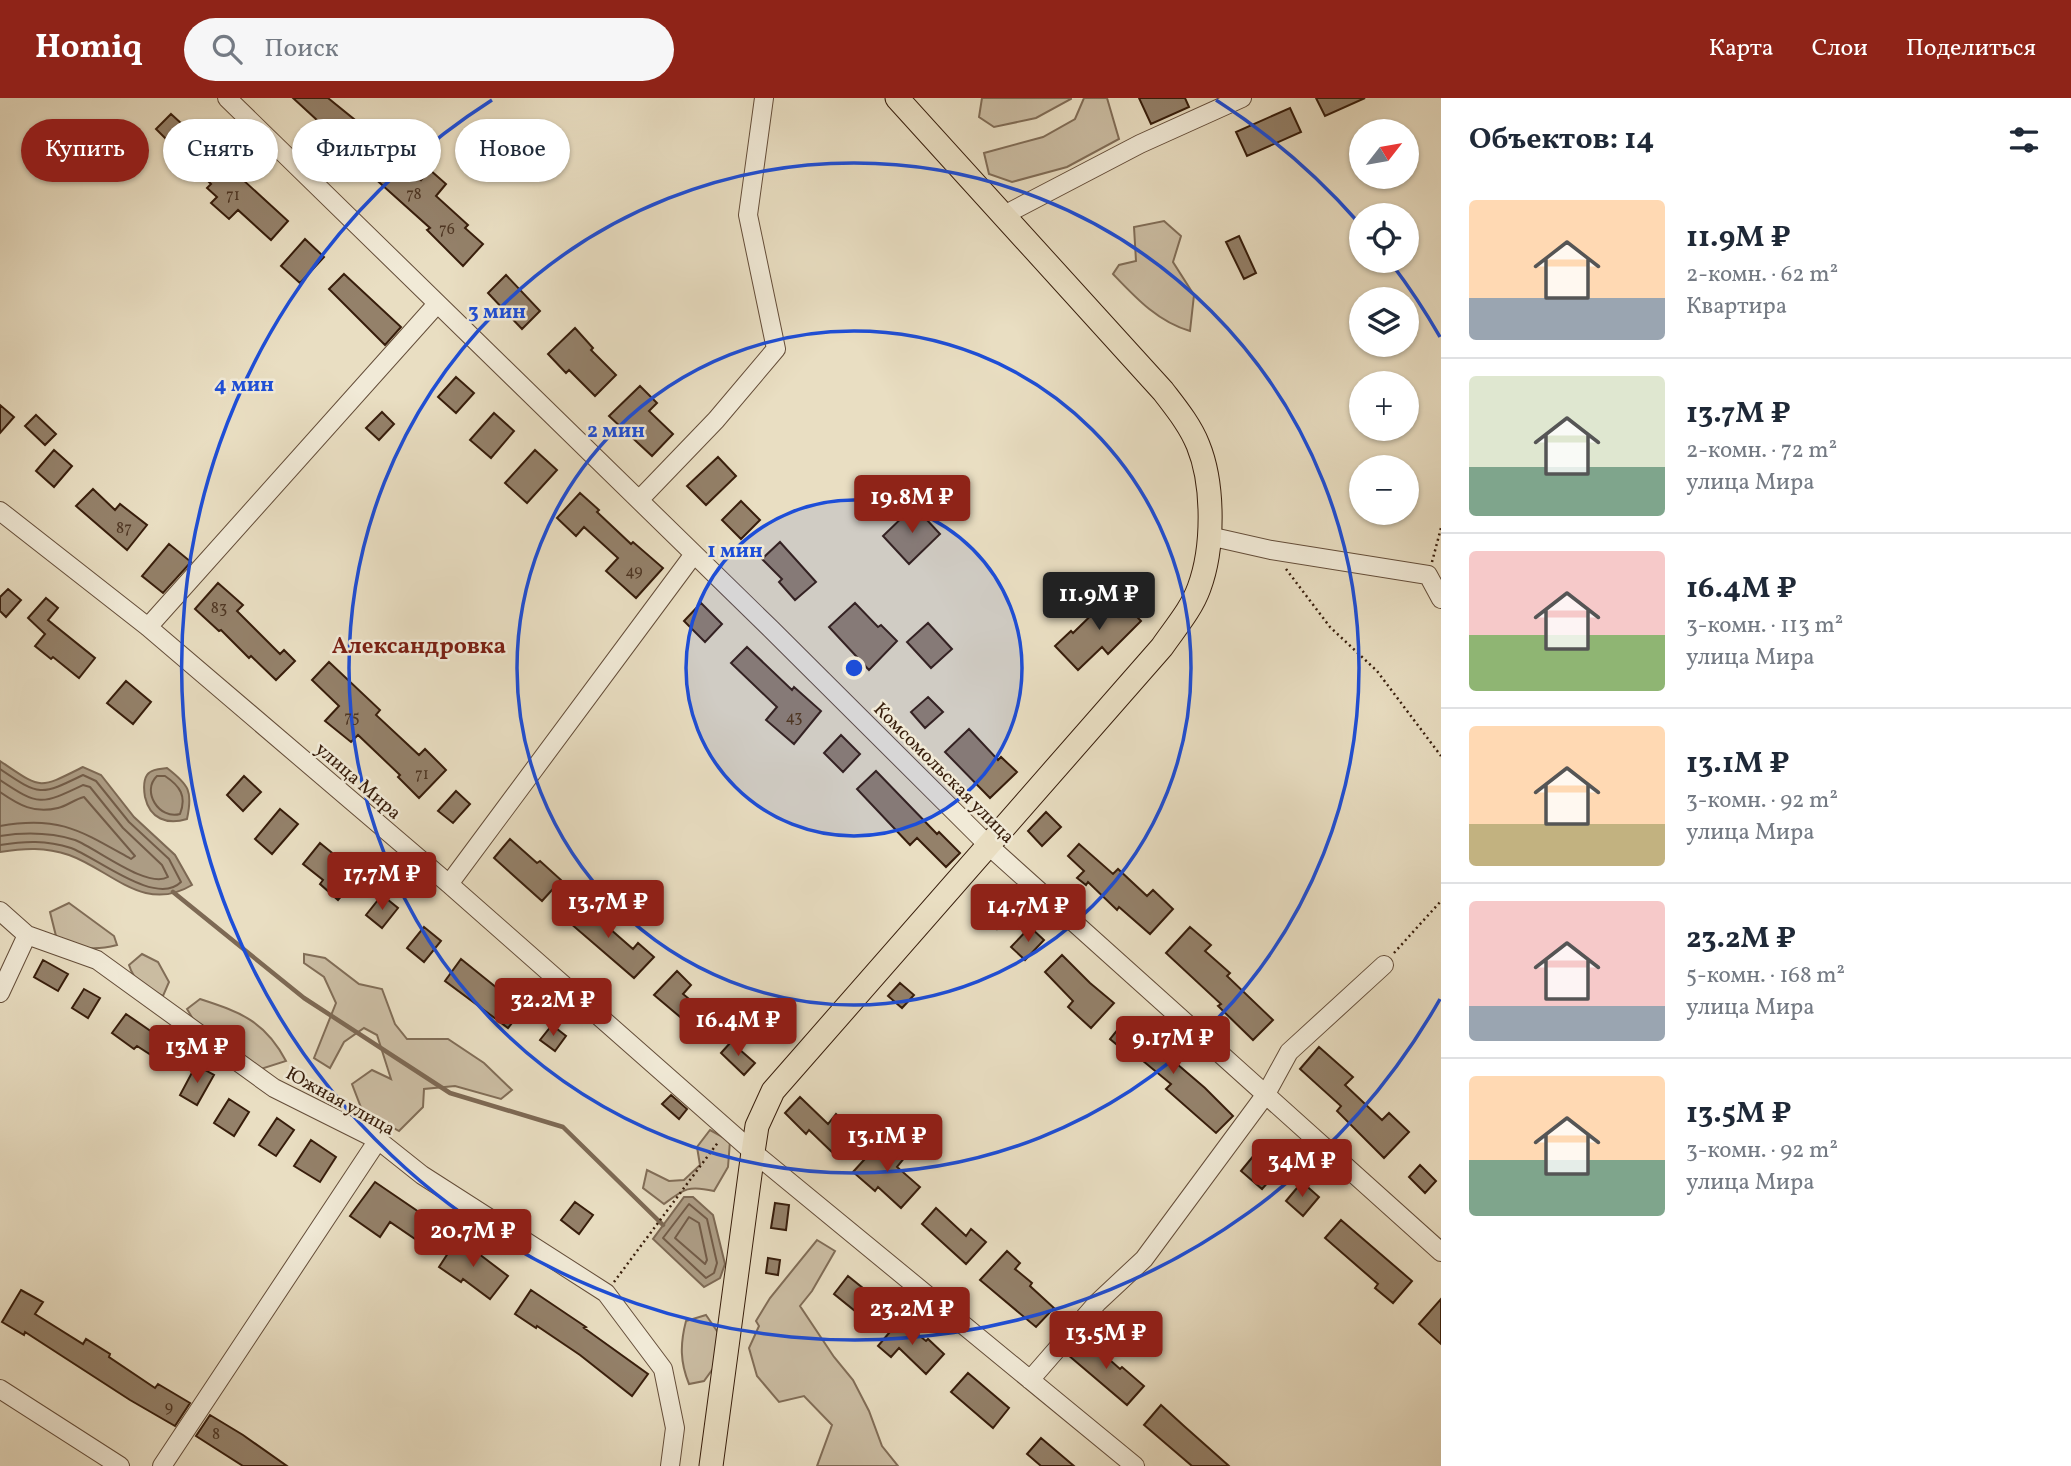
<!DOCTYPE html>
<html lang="ru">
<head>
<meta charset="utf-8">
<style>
	:root { --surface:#fff; --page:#f6f6f7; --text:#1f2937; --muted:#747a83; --line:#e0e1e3; --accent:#8f2418 }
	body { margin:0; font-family:Vollkorn,serif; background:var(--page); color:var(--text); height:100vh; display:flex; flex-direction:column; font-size:26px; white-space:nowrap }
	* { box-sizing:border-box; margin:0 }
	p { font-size:23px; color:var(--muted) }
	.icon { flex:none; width:38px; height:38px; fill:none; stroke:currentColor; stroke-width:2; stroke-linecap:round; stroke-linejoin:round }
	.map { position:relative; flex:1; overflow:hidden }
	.details { display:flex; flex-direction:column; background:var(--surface); width:630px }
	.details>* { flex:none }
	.top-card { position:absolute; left:21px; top:21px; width:665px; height:63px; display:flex; gap:14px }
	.needle { width:46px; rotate:59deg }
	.controls { position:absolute; left:1349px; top:21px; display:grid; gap:14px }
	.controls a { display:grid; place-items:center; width:70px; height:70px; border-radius:50%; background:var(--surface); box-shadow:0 2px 5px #0004; font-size:35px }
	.price { position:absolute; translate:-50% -60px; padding:0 16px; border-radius:7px; background:var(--accent); color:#fff; font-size:23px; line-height:46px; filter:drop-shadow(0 2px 4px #0008) }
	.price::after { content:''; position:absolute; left:50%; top:42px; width:21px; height:16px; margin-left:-10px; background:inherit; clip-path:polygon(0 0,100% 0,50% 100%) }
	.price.active { background:#222; color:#fff }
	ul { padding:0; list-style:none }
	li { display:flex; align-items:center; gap:21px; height:175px; padding:0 28px }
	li+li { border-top:2px solid var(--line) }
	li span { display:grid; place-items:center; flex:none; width:196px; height:140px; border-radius:7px; color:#555 }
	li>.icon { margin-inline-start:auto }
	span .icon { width:84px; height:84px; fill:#fffc; stroke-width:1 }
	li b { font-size:30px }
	h2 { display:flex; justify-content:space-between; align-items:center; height:84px; padding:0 28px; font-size:30px }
	.pill { padding:0 24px; border-radius:32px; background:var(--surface); box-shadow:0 2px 5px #0004; font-size:24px; line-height:63px }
	.pill.active { background:var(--accent); color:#fff }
	header { display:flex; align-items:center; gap:42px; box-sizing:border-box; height:98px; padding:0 35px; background:var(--accent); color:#fff }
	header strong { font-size:33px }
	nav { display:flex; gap:38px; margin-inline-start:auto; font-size:24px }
	.search { width:490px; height:63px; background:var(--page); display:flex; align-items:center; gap:18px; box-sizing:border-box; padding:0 24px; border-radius:38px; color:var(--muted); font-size:26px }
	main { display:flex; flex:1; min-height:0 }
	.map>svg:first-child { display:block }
</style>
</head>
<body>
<header>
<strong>Homiq</strong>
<div class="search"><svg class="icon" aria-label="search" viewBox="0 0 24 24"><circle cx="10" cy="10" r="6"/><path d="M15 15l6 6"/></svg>Поиск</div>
<nav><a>Карта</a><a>Слои</a><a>Поделиться</a></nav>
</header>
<main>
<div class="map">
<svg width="1441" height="1368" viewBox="0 0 1441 1368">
	<rect width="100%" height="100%" fill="#e9dec2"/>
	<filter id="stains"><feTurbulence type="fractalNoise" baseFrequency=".00286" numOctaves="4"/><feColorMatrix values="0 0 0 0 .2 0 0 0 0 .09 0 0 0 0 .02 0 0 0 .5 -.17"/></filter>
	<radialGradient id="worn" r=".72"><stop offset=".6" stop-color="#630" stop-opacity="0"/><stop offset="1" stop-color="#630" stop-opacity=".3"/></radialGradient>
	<path fill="#cbbda3" stroke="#816d57" stroke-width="2" d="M 982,0 L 1071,0 L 1071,1 L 1036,20 L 994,29 L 979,19 Z
		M 1084,0 L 1107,0 L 1119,41 L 1067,69 L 1012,84 L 989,76 L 984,55 L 1043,39 L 1075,21 Z
		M 1164,123 L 1181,138 L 1173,164 L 1194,197 L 1190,233 C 1158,224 1136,200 1113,176 L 1119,167 L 1136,163 L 1134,129 Z
		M 69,805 L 114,838 L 117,847 C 93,853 77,851 56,838 L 50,814 Z
		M 142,856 L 158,864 L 169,884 L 163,898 C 147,891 134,884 129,867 Z
		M 304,856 L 325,860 L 359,886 L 382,891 L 395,926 L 407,941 L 448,941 L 484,965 L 512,992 L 501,1001 L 455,988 L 424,991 L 423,1009 L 399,1033 L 362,1012 L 352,986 L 372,972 L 391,981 L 377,937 L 364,930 L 344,944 L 330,970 L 314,960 L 336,905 L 324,879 L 304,865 Z
		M 200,901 C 240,914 265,923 286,963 L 261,971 L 193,921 L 187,911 Z
		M 710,1032 L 730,1043 L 728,1069 L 714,1093 C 688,1087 684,1091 664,1106 L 643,1090 L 647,1072 L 669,1083 L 684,1082 L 700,1067 L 697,1049 Z
		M 817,1142 L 835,1153 L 812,1193 L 800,1208 L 834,1259 L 853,1282 L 869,1313 L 882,1348 L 898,1368 L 817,1368 L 832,1327 L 804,1298 L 779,1304 L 757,1278 L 749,1250 L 759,1228 L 756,1223 L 770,1200 Z
		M 706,1217 L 719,1236 L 717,1265 L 704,1283 L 689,1286 C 680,1264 680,1246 686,1223 Z"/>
	<path fill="#ac9c84" stroke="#7d6954" stroke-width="2" d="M 0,663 C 42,691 37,692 83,669 L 101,677 L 134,719 L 175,757 L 192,787 C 144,816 111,772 69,757 C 45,749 25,750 0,754 Z
		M 167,670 C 189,687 193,693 187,721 C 167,727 150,721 145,699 C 144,693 143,683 147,677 C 151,671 160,671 167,670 Z
		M 684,1099 L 693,1099 L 713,1117 L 725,1166 L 720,1180 L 704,1189 L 653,1141 Z"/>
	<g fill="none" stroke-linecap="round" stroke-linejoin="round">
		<path stroke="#725c48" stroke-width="2" d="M 0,671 C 40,698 40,698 83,677 L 96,683 L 129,724 L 169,761 L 181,784 C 156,809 96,759 71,750 C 46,742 25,743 0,747
			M 157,678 L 165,678 C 180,688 187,698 180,716 C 159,722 141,693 157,678 Z
			M 0,682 C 39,708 41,707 83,687 L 90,689 L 123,730 L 162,767 L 168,779 C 147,791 96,750 75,742 C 49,734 26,734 0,738
			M 0,694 C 19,707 34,716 58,710 C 67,708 75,701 84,699 L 135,758 L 131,761 C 81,733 59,717 0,728
			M 689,1106 L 707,1121 L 717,1165 L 714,1175 L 706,1180 L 663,1140 Z
			M 689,1119 L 699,1125 L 707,1162 L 705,1166 L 675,1140 Z"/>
		<path stroke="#7d6954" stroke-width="4.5" d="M 173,794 L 304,900 L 450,995 L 563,1029 L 663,1127"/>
	</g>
	<path fill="#94816a" stroke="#371d0b" stroke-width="2" d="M 293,0 L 328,0 L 360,26 L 343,46 Z
		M 1139,0 L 1185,0 L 1189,9 L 1151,26 Z
		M 1316,0 L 1365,0 L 1325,18 Z
		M 1290,10 L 1301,34 L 1247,58 L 1236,34 Z
		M 171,16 L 288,123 L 271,142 L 238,112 L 229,121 L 211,105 L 217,99 L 207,90 L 211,86 L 156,31 Z
		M 375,55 L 402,80 L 409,72 L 421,82 L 430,72 L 446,86 L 436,98 L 468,127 L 465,130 L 483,146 L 463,168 L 427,132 L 430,130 L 362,69 Z
		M 1239,138 L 1256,175 L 1244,181 L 1226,144 Z
		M 305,141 L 324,159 L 300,185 L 281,168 Z
		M 344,176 L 401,229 L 385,247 L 329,191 Z
		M 506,177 L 540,213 L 522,231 L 488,195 Z
		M 575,230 L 593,250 L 591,252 L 616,277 L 595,298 L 569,272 L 566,275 L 548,256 Z
		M 456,279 L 474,295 L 456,315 L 438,299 Z
		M 640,288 L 657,305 L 649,313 L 673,336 L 652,358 L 609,318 Z
		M 0,307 L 14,319 L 0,335 Z
		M 382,314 L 394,326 L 379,342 L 366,330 Z
		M 494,315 L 514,333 L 491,360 L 470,342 Z
		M 36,317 L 56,336 L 45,347 L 25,328 Z
		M 54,352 L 72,368 L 54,389 L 36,373 Z
		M 535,352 L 557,372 L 527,405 L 505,385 Z
		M 718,359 L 736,378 L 706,407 L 687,388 Z
		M 93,391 L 115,412 L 120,406 L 147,427 L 127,452 L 76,408 Z
		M 580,395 L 599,412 L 597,414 L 631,446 L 633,444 L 663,470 L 636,500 L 606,473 L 618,460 L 584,429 L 576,438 L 557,420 Z
		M 741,403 L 760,422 L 741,441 L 722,422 Z
		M 914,408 L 940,436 L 909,466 L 883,438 Z
		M 780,444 L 816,484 L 795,502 L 779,484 L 782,481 L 762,461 Z
		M 169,446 L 191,464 L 163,495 L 142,478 Z
		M 218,485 L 243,507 L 237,513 L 280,556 L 284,552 L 295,563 L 276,582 L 251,558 L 249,560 L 221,532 L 219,533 L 195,511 Z
		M 8,491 L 21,502 L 6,519 L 0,513 L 0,499 Z
		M 1114,495 L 1141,523 L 1108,556 L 1102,549 L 1078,572 L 1055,548 L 1071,533 L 1073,535 Z
		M 46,500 L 58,510 L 48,522 L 95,560 L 79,580 L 53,559 L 51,561 L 35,548 L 45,536 L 28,520 Z
		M 701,505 L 722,526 L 705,544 L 684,523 Z
		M 855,505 L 878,529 L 881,527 L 897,543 L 869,572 L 829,529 Z
		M 928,525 L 952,551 L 931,570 L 907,544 Z
		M 747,549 L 792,592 L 794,589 L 821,613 L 794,646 L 766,622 L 777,609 L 731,565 Z
		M 329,564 L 380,612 L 376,617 L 419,657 L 425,651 L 446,672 L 419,700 L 398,679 L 400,677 L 358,637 L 351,644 L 325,623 L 339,608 L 312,582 Z
		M 126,583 L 151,604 L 133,626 L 107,605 Z
		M 928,599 L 943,614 L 925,630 L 911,614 Z
		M 969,631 L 998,662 L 1001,659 L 1017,674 L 990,700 L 945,654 Z
		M 841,637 L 860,656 L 843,674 L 824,655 Z
		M 876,673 L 937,736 L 939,734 L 960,755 L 946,769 L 917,740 L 910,747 L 857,691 Z
		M 244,678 L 261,694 L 243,713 L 227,697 Z
		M 456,693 L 470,706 L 453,725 L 438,713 Z
		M 280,711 L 298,726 L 272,756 L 255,741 Z
		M 1046,714 L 1061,729 L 1042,748 L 1028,733 Z
		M 510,741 L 537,765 L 540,763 L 561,782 L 542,803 L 494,760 Z
		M 320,745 L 359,777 L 338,802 L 320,786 L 323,782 L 303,766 Z
		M 1079,746 L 1113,776 L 1118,771 L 1147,798 L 1153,792 L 1173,811 L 1150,836 L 1119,809 L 1117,812 L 1088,784 L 1086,787 L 1077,780 L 1084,773 L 1068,758 Z
		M 382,797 L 398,810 L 382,830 L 366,817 Z
		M 999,799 L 1014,815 L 997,831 L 982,815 Z
		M 577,802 L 633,851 L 638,845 L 654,859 L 634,880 L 563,819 Z
		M 424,829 L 441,843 L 424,864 L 407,850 Z
		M 1030,829 L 1044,842 L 1025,862 L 1011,849 Z
		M 1190,829 L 1211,847 L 1205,853 L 1230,875 L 1227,878 L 1273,922 L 1253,942 L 1218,908 L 1221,906 L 1166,855 Z
		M 1062,857 L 1090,885 L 1114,905 L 1091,930 L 1068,909 L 1073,903 L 1045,874 Z
		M 461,861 L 523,911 L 508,930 L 445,883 Z
		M 43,862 L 68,876 L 58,893 L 34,879 Z
		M 677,873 L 691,887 L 683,896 L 711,919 L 698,934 L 654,897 Z
		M 900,885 L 914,897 L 902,910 L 888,898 Z
		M 84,891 L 100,900 L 88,920 L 72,910 Z
		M 126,916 L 178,952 L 168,968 L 137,948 L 134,951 L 112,935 Z
		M 1127,920 L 1172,958 L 1170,960 L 1205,990 L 1233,1018 L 1216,1035 L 1166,991 L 1171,986 L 1131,953 L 1128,956 L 1110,941 Z
		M 552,927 L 566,938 L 555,953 L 540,942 Z
		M 731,944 L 755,965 L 744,977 L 721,955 Z
		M 1319,949 L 1353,979 L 1345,987 L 1382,1022 L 1389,1015 L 1409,1034 L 1384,1060 L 1337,1013 L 1341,1008 L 1300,971 Z
		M 196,967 L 214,977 L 197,1007 L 180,997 Z
		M 671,997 L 687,1011 L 679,1021 L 662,1006 Z
		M 800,999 L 828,1026 L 836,1016 L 855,1033 L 834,1056 L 809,1032 L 806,1036 L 785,1015 Z
		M 229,1001 L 249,1014 L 234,1038 L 214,1025 Z
		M 277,1020 L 294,1032 L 276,1058 L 259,1047 Z
		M 884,1040 L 905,1059 L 897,1069 L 920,1089 L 901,1110 L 878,1089 L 875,1093 L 853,1074 Z
		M 311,1042 L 336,1059 L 320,1084 L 294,1068 Z
		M 1264,1045 L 1286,1064 L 1262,1091 L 1241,1073 Z
		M 1420,1067 L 1436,1083 L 1425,1095 L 1409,1079 Z
		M 375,1084 L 438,1127 L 424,1147 L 390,1124 L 380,1139 L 350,1118 Z
		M 1302,1084 L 1319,1099 L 1303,1118 L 1286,1103 Z
		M 575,1104 L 593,1117 L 579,1136 L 561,1122 Z
		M 775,1105 L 789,1107 L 786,1132 L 771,1130 Z
		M 936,1110 L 966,1138 L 971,1131 L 986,1144 L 966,1166 L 922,1126 Z
		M 1341,1122 L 1412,1183 L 1393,1205 L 1375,1190 L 1378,1186 L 1325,1140 Z
		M 458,1140 L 508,1178 L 490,1201 L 463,1181 L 461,1184 L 439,1169 Z
		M 1007,1153 L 1020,1165 L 1015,1171 L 1032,1185 L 1030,1188 L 1054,1210 L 1036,1229 L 980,1182 Z
		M 768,1160 L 780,1162 L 778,1177 L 766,1175 Z
		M 848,1178 L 879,1203 L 865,1221 L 834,1196 Z
		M 21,1192 L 43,1204 L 35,1216 L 83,1246 L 86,1241 L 110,1256 L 109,1259 L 155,1290 L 158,1286 L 190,1305 L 175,1328 L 130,1302 L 25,1234 L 24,1237 L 2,1224 Z
		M 531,1192 L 586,1229 L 584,1230 L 648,1276 L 632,1298 L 580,1257 L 537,1228 L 536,1230 L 515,1216 Z
		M 1441,1201 L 1441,1246 L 1419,1226 Z
		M 900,1222 L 926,1243 L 928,1241 L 944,1256 L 926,1276 L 899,1250 L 891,1259 L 878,1248 Z
		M 1084,1239 L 1120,1271 L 1122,1269 L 1144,1288 L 1127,1307 L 1068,1257 Z
		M 968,1275 L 1009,1310 L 993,1330 L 951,1294 Z
		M 1161,1307 L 1184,1328 L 1229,1368 L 1192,1368 L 1144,1327 Z
		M 210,1317 L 243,1337 L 287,1368 L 243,1368 L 196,1338 Z
		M 1041,1340 L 1074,1368 L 1041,1368 L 1027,1356 Z"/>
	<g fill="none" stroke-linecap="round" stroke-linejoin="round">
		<defs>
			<path id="minor" d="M 227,0 L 771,531 L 989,748 L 1441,1154
				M 1004,117 L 1140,46 L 1242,0
				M 639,402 L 716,322 L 776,251 L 748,117 L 764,0
				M 0,413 L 148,529 L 449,786 L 753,1054 L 1135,1368
				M 1209,438 L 1271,452 L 1428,477 L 1441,501
				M 148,529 L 437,206
				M 449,786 L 694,456
				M 0,813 L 27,837 L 97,862 L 274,990 L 378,1042 L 422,1077 L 606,1195 L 663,1271 L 675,1330 L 670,1368
				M 0,895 L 27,837
				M 1030,1282 L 1097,1205 L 1144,1161 L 1266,996 L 1289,954 L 1384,867
				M 0,1291 L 120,1368
				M 162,1368 L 378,1042"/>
			<path id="major" d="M 711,1368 L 753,1054 L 757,1028 L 773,993 L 1162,549 C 1175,530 1191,512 1199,490 C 1214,450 1214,386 1198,347 C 1190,327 1176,310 1163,293 L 897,0"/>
		</defs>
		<use href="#minor" stroke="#644d39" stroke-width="20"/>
		<use href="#major" stroke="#371d0b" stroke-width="25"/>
		<path stroke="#371d0b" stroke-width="2.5" stroke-dasharray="2 3.5" stroke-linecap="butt" d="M 1432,464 L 1441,430
			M 1286,471 L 1330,529 L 1377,573 L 1441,658
			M 1394,855 L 1441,803
			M 614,1184 L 719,1043"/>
		<use href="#minor" stroke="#f1ead7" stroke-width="18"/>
		<use href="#major" stroke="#e9dec2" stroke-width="23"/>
	</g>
	<circle cx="854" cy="570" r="168" fill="#1d4ed8" fill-opacity=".12"/>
	<g fill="none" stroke="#1d4ed8" stroke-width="3.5">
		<circle cx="854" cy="570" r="168"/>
		<circle cx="854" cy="570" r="337"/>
		<circle cx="854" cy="570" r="505"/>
		<path d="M1440 901A673 673 0 1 1 492 2M1216 2A673 673 0 0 1 1358 124M1391 165A673 673 0 0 1 1440 239"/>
	</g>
	<g text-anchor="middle" stroke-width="5" stroke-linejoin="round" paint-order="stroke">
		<g font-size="16" fill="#4e3623">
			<text x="414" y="101">78</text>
			<text x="233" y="102">71</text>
			<text x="447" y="136">76</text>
			<text x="124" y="435">87</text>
			<text x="634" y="478">49</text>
			<text x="219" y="515">83</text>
			<text x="352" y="624">75</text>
			<text x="794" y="624">43</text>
			<text x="422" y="681">71</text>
			<text x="169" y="1314">9</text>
			<text x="216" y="1341">8</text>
		</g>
		<g font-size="19" fill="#371d0b" stroke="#f1ead7">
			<text transform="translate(945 674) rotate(45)" y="7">Комсомольская улица</text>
			<text transform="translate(359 682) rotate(41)" y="7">улица Мира</text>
			<text transform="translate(341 1002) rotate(29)" y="7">Южная улица</text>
		</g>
		<g font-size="23" font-weight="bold" fill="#7a1f14" stroke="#f1ead7">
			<text x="419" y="555">Александровка</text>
		</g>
	</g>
	<circle cx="854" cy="570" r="10" fill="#1d4ed8" stroke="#f1ead7" stroke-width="3.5"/>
	<g font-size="21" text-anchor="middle" font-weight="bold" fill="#1d4ed8" stroke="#f1ead7" stroke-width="5" stroke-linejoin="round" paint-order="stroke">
		<text x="497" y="220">3 мин</text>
		<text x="244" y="293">4 мин</text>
		<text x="616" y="339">2 мин</text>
		<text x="735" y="459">1 мин</text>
	</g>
	<rect width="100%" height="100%" filter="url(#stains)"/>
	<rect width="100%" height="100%" fill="url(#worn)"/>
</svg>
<div class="controls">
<a><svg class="needle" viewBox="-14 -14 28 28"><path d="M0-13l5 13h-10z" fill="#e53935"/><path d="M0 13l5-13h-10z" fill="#747a83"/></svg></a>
<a><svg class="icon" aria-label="locate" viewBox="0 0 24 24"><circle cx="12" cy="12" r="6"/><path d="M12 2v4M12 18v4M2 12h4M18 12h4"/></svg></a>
<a><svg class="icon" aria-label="layers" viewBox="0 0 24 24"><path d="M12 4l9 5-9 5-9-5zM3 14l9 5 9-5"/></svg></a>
<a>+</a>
<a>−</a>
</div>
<b class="price" style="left:912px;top:437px">19.8M ₽</b>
<b class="price active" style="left:1099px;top:534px">11.9M ₽</b>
<b class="price" style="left:382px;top:814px">17.7M ₽</b>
<b class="price" style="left:608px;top:842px">13.7M ₽</b>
<b class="price" style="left:1028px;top:846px">14.7M ₽</b>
<b class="price" style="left:553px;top:940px">32.2M ₽</b>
<b class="price" style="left:738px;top:960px">16.4M ₽</b>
<b class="price" style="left:1173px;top:978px">9.17M ₽</b>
<b class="price" style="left:197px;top:987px">13M ₽</b>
<b class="price" style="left:887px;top:1076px">13.1M ₽</b>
<b class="price" style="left:1302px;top:1101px">34M ₽</b>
<b class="price" style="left:473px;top:1171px">20.7M ₽</b>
<b class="price" style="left:912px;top:1249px">23.2M ₽</b>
<b class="price" style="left:1106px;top:1273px">13.5M ₽</b>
<div class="top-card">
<a class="pill active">Купить</a>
<a class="pill">Снять</a>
<a class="pill">Фильтры</a>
<a class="pill">Новое</a>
</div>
</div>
<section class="details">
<h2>Объектов: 14<svg class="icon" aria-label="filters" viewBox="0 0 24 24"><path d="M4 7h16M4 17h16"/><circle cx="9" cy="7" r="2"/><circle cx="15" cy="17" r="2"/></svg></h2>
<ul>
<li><span style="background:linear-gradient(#ffd9b3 70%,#9aa5b1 0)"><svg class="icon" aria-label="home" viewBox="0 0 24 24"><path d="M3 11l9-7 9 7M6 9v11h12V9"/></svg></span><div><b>11.9M ₽</b><p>2-комн. · 62 m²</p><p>Квартира</p></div></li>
<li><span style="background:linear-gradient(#dfe7d0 65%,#7fa58c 0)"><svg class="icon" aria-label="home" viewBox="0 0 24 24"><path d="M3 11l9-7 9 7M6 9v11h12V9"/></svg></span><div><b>13.7M ₽</b><p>2-комн. · 72 m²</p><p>улица Мира</p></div></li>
<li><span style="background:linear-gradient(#f6c9c9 60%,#8fb573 0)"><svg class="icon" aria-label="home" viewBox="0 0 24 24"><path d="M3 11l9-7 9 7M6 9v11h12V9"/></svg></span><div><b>16.4M ₽</b><p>3-комн. · 113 m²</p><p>улица Мира</p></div></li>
<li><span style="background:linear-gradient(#ffd9b3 70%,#c2b280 0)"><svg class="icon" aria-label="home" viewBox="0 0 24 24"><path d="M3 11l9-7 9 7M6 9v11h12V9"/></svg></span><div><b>13.1M ₽</b><p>3-комн. · 92 m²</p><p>улица Мира</p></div></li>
<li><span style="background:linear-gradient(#f6c9c9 75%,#9aa5b1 0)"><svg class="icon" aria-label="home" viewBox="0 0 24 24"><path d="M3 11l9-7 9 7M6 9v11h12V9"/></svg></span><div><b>23.2M ₽</b><p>5-комн. · 168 m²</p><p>улица Мира</p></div></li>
<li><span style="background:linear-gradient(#ffd9b3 60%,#7fa58c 0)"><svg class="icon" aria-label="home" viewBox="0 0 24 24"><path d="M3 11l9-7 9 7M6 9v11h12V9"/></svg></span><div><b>13.5M ₽</b><p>3-комн. · 92 m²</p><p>улица Мира</p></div></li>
</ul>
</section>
</main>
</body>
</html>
